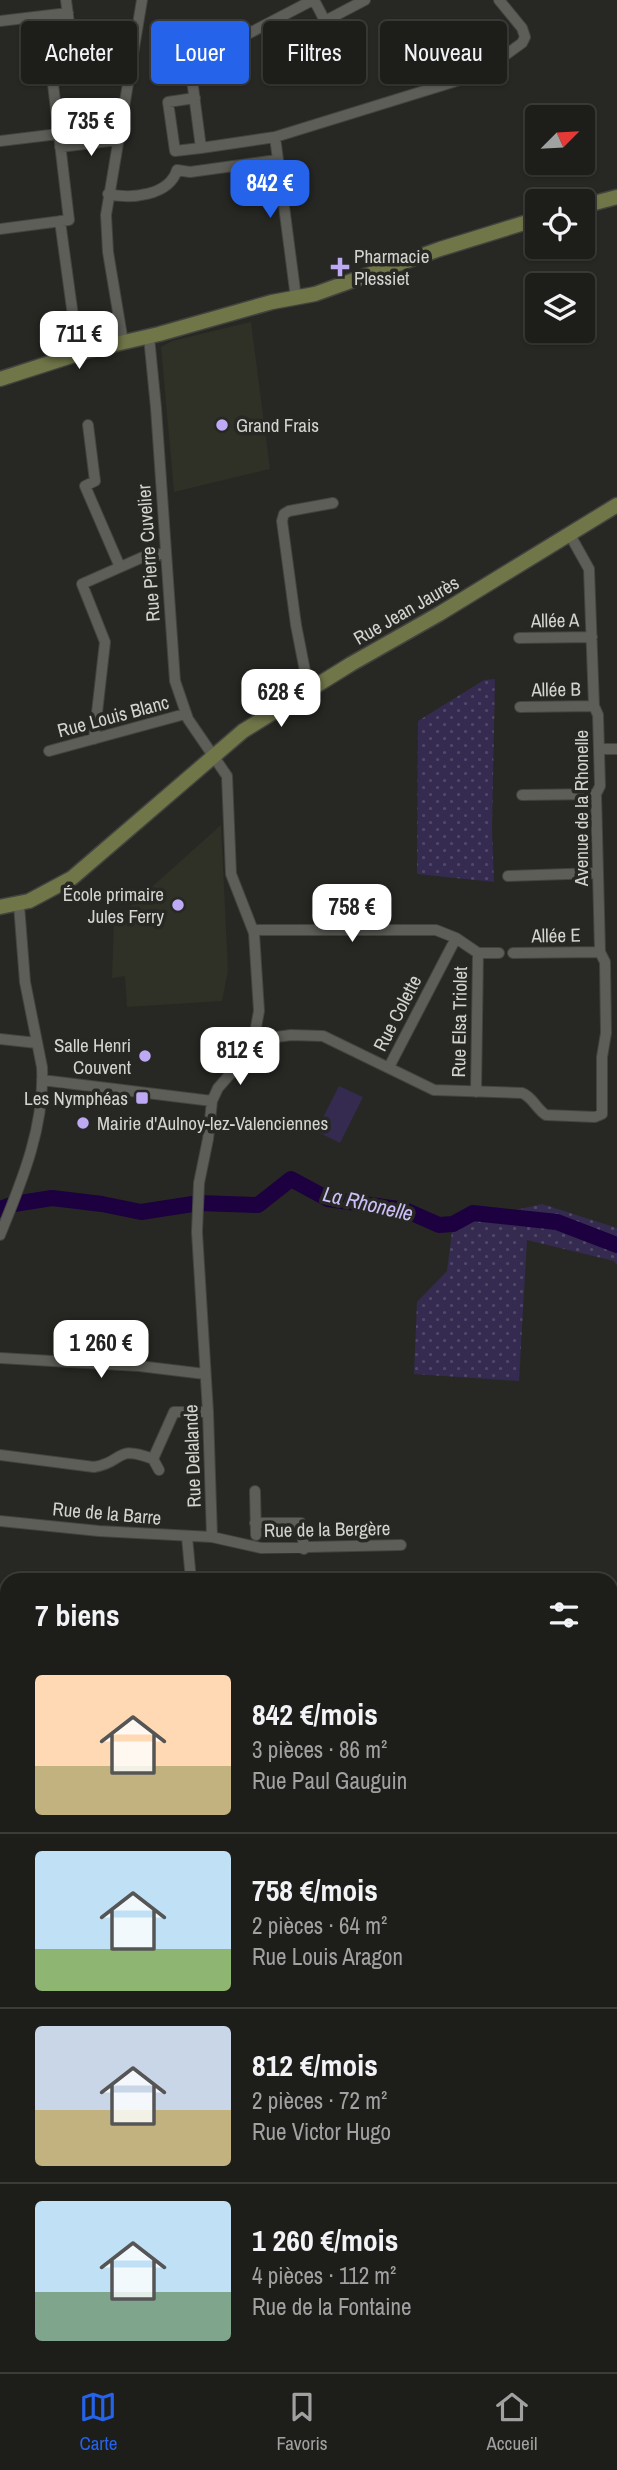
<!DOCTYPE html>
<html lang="fr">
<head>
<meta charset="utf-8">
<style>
	:root { --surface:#1d1e1a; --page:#252723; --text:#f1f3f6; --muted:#a0a2a2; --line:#3b3c39; --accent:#2563eb }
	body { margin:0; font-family:"Archivo Narrow",sans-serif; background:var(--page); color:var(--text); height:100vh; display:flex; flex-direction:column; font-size:26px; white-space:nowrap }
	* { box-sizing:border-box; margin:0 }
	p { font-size:23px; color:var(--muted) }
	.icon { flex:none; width:38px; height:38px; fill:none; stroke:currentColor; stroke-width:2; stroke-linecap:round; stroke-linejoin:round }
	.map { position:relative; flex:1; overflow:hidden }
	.panel { position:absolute; left:0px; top:1573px; width:618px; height:800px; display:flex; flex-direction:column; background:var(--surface); border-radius:21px 21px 0 0; box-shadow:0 2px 5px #0004,0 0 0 2px var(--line) }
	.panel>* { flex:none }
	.banner { position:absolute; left:21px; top:21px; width:576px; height:63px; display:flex; gap:14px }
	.needle { width:46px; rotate:66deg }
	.controls { position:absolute; left:525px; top:105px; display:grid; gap:14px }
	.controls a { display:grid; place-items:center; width:70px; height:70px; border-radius:7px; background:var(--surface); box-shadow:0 2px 5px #0004,0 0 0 2px var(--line); font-size:35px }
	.price { position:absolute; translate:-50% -60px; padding:0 16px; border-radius:14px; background:#fff; color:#222; font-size:23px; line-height:46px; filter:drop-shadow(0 2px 4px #0008) }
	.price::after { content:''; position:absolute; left:50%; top:42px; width:21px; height:16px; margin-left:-10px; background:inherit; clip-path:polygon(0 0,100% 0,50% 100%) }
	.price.on { background:var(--accent); color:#fff }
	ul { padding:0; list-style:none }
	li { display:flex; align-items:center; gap:21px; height:175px; padding:0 35px }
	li+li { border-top:2px solid var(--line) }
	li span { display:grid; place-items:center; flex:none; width:196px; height:140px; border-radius:7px; color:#555 }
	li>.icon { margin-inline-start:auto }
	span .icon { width:84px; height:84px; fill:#fffc; stroke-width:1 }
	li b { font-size:30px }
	h2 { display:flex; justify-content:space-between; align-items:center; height:84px; padding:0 35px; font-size:30px }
	.chip { padding:0 24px; border-radius:7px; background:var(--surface); box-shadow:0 2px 5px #0004,0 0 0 2px var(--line); font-size:24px; line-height:63px }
	.chip.on { background:var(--accent); color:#fff }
	.tabs { display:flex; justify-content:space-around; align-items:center; height:98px; border-top:2px solid var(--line); background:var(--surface); font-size:19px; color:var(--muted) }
	.tabs a { display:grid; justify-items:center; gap:4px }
	.tabs .on { color:var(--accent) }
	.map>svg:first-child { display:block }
</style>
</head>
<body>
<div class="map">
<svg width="617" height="2372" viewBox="0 0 617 2372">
	<defs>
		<pattern id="grass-dots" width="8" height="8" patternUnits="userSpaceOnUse" patternTransform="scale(1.75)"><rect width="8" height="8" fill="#352a4f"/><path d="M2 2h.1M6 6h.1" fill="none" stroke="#514867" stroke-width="1.8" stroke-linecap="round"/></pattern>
	</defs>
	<rect width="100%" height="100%" fill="#272823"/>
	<path fill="#2f3126" d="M 251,322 L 270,469 L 174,492 L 161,347 L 172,341 Z
		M 221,825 L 228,971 L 222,1001 L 127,1007 L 125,976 L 112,978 L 114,921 Z"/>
	<path fill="url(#grass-dots)" d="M 495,679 L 492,829 L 494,882 L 417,874 L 418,721 L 484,680 Z
		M 542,1204 L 617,1228 L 617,1265 L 614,1261 L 527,1240 L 519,1381 L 414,1374 L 417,1302 L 447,1271 L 453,1224 Z
		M 0,1717 L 7,1742 L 7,2230 L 0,2230 Z"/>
	<path fill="#352a4f" d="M 339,1086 L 363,1097 L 340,1143 L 316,1131 Z"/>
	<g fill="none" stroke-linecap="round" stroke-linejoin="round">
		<path stroke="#1d003f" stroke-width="16" d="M 0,1209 L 14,1204 L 52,1198 L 102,1204 L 141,1212 L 199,1203 L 258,1205 L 291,1179 L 328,1199 L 405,1210 L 439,1225 L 453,1224 L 473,1213 L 557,1222 L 617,1245"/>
		<defs>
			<path id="street" d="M 314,0 L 325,21 L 365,0
				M 0,21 L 68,13
				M 50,66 L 74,63 L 66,0
				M 195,98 L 168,102 L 175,151 L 201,148 L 190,64 L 313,0
				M 275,137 L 296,298
				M 0,141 L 58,134
				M 60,147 L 117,140
				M 201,148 L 275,137 L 479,74 L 522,43 L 525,37 L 522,28 L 499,0
				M 177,170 L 190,172 L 277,160
				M 108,194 C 131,199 169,196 177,170
				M 60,221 L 73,316
				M 0,229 L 69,220 L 45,16
				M 149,337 L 156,408 L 175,681 L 188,719 L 227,776 L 231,874 L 254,933 L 259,1011 L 252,1049 L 218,1088 L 212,1101 L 208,1139 L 199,1183 L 197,1232 L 208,1412 L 212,1537
				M 123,342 L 108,252 L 106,215 L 142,0
				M 88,425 L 95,481 L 85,486 L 120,567
				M 519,638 L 592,637
				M 312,689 L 305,671 L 296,625 L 282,521 L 284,514 L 289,511 L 333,503
				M 520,707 L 594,706
				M 94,739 L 105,642 L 82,584 L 143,557 L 166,553
				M 599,749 L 617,749
				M 49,751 L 185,714
				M 522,795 L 596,794
				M 508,876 L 597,873
				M 253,930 L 436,930 L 456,938 L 478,953 L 499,953
				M 513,953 L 600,952
				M 0,1039 L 37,1043
				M 255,1040 L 291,1035 L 323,1036 L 434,1090 L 522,1093 C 533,1097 536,1109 546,1115 L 595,1117 L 602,1114 L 602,1057 L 606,1033 L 605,962 L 600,952 L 596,794 L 600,786 L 598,715 L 594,706 L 589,569 L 570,535
				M 389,1067 L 456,938
				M 42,1080 L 212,1101
				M 476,1092 L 478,953
				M 0,1235 C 22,1181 45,1126 42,1067 L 25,982 L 19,905
				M 0,1358 L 139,1366 L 205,1374
				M 0,1455 L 94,1467 C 125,1462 114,1444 153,1459 L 174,1412 L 208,1412
				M 153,1459 L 159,1470
				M 255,1491 L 256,1535
				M 0,1521 L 99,1531 L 212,1537 L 261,1548 L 401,1545
				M 255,1523 L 301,1523 L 304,1549
				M 187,1537 L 191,1580
				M 0,1705 L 7,1730
				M 552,2366 L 555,2372"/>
			<path id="secondary" d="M 583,206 L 617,197
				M 0,379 L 90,350 L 159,334 L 272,302 L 315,294 L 440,249 L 537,219
				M 0,907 L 29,901 L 72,878 L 243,731 L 351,664 L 439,614 L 617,505"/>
		</defs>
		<use href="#street" stroke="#43443f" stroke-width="12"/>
		<use href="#secondary" stroke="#43443f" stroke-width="17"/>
		<use href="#street" stroke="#5d5e58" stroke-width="10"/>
		<use href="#secondary" stroke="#717649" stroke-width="14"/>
	</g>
	<g fill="#bea9f5" stroke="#272823" stroke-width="2.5">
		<path d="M336.5 256.5h7v7h7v7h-7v7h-7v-7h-7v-7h7z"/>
		<circle cx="222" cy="425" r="7"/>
		<circle cx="178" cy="905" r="7"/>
		<circle cx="145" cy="1056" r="7"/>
		<rect x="135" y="1091" width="14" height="14" rx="3.5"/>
		<circle cx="83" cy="1123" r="7"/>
	</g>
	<g text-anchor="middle" stroke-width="7" stroke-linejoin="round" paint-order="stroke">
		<g font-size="19" fill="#d3d4d0" stroke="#272823" text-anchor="start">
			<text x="354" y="263">Pharmacie<tspan x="354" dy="22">Plessiet</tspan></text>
			<text x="236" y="432">Grand Frais</text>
			<text x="164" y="901" text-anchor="end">École primaire<tspan x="164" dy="22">Jules Ferry</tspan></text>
			<text x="131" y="1052" text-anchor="end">Salle Henri<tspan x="131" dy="22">Couvent</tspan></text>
			<text x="128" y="1105" text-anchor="end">Les Nymphéas</text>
			<text x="97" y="1130">Mairie d'Aulnoy-lez-Valenciennes</text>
		</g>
		<g font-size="19" fill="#d3d4d0" stroke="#272823">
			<text transform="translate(148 553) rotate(-94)" y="7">Rue Pierre Cuvelier</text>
			<text transform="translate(406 610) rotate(-30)" y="7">Rue Jean Jaurès</text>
			<text transform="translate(555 620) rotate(-1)" y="7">Allée A</text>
			<text transform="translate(556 689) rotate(-1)" y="7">Allée B</text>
			<text transform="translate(113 716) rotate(-15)" y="7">Rue Louis Blanc</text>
			<text transform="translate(581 808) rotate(-90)" y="7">Avenue de la Rhonelle</text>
			<text transform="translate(556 935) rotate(-1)" y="7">Allée E</text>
			<text transform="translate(397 1013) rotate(-63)" y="7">Rue Colette</text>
			<text transform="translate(459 1022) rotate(-89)" y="7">Rue Elsa Triolet</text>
			<text transform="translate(192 1456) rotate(-92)" y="7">Rue Delalande</text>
			<text transform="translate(107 1513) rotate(5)" y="7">Rue de la Barre</text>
			<text transform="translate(327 1529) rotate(-1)" y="7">Rue de la Bergère</text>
		</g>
		<g font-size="21" font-style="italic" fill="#cebffa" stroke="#272823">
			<text transform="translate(368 1204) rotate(13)" y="7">La Rhonelle</text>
		</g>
	</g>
</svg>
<div class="controls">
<a><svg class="needle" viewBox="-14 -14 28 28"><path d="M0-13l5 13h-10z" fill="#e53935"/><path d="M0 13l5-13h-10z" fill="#a0a2a2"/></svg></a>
<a><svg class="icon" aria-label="locate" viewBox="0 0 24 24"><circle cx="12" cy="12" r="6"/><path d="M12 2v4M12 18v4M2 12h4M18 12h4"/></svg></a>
<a><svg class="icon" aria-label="layers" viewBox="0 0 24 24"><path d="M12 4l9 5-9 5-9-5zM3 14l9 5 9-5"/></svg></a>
</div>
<b class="price" style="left:91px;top:158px">735 €</b>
<b class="price on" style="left:270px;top:220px">842 €</b>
<b class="price" style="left:79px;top:371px">711 €</b>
<b class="price" style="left:281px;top:729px">628 €</b>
<b class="price" style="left:352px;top:944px">758 €</b>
<b class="price" style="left:240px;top:1087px">812 €</b>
<b class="price" style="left:101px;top:1380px">1 260 €</b>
<div class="banner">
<a class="chip">Acheter</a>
<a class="chip on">Louer</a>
<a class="chip">Filtres</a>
<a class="chip">Nouveau</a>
</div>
<section class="panel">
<h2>7 biens<svg class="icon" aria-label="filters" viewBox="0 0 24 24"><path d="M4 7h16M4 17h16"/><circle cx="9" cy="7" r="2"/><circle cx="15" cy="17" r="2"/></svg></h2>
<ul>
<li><span style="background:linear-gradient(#ffd9b3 65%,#c2b280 0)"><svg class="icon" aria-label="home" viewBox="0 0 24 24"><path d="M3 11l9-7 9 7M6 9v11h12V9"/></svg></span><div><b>842 €/mois</b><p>3 pièces · 86 m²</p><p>Rue Paul Gauguin</p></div></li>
<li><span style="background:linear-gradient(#bfe0f5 70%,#8fb573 0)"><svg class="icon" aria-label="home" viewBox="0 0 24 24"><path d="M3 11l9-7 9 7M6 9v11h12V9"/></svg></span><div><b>758 €/mois</b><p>2 pièces · 64 m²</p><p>Rue Louis Aragon</p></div></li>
<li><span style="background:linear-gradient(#c9d6e8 60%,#c2b280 0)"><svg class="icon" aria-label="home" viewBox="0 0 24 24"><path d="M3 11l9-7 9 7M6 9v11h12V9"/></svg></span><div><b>812 €/mois</b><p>2 pièces · 72 m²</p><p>Rue Victor Hugo</p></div></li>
<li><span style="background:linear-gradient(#bfe0f5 65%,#7fa58c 0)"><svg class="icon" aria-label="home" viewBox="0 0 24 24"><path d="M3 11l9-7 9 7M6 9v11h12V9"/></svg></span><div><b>1 260 €/mois</b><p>4 pièces · 112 m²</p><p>Rue de la Fontaine</p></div></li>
</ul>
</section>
</div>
<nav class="tabs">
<a class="on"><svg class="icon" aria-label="map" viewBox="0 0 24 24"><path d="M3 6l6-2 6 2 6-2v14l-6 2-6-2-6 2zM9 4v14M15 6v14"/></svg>Carte</a>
<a><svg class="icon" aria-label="saved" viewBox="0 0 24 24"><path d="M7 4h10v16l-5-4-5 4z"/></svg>Favoris</a>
<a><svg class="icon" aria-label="home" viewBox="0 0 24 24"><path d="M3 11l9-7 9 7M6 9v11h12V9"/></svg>Accueil</a>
</nav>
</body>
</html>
